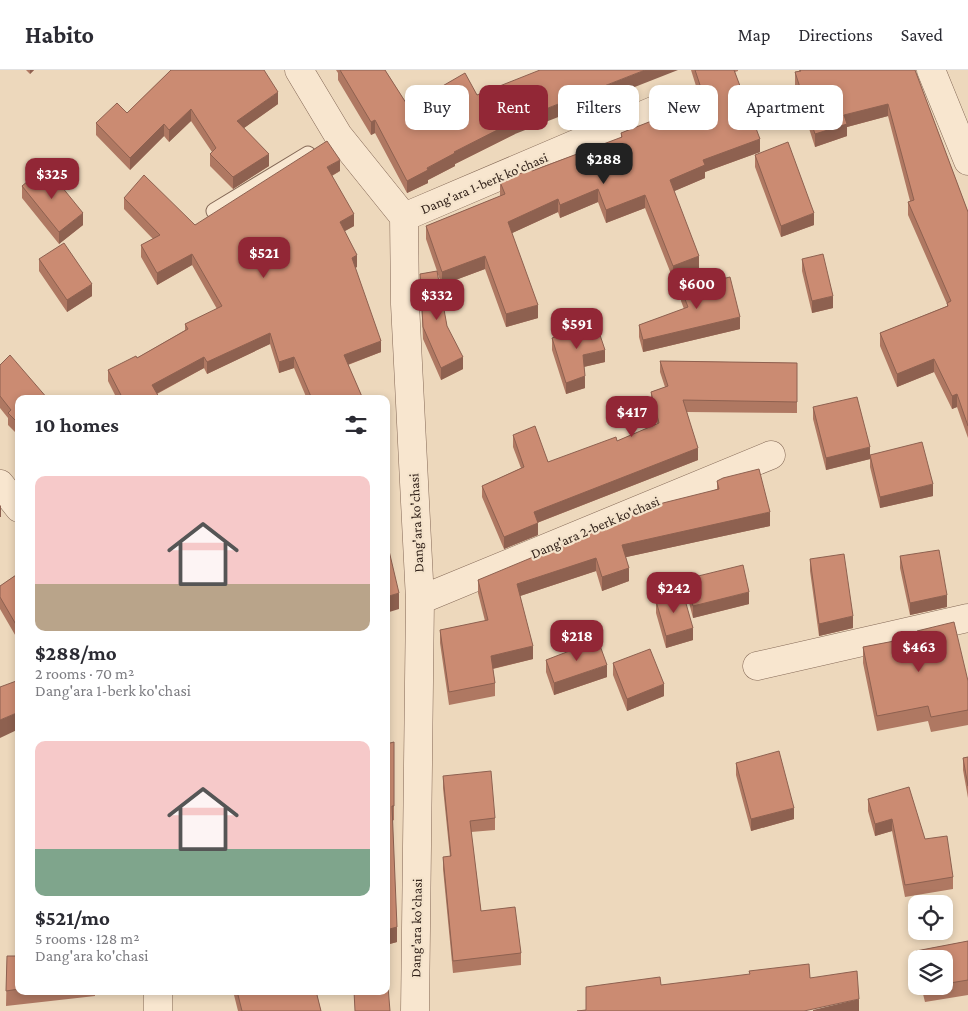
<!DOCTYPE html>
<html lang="en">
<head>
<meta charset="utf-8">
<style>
	:root { --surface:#fff; --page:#f2f2f3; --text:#2b2b33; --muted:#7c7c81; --line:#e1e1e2; --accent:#922736 }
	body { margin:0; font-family:"Crimson Pro",serif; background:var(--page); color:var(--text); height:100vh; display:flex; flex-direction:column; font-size:19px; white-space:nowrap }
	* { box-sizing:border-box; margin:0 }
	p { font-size:16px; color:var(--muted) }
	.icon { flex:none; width:28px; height:28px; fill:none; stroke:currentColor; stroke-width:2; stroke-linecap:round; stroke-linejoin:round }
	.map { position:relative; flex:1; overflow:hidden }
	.drawer { position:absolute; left:15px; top:325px; width:375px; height:600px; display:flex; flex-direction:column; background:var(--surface); border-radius:10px; box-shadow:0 2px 8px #0003 }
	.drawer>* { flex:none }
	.top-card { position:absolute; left:405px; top:15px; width:475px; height:45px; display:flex; gap:10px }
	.buttons { position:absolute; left:908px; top:825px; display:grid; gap:10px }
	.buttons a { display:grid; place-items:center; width:45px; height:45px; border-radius:10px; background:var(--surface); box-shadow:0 2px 8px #0003; font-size:25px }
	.price { position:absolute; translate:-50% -42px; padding:0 11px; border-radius:10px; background:var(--accent); color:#fff; font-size:16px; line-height:32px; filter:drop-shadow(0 1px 2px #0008) }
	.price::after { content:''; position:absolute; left:50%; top:30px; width:15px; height:11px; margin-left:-8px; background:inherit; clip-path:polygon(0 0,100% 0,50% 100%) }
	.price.on { background:#222; color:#fff }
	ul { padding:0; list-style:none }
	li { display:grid; align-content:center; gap:10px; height:265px; padding:0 20px }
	li span { display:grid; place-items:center; height:155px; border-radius:10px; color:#555 }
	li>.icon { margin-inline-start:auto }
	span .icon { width:90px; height:90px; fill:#fffc; stroke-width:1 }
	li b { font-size:21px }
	h2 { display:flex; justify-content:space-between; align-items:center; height:60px; padding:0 20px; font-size:21px }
	.pill { padding:0 18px; border-radius:10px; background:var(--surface); box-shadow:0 2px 8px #0003; font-size:18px; line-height:45px }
	.pill.on { background:var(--accent); color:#fff }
	header { display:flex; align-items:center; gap:30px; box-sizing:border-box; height:70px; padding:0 25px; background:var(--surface); border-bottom:1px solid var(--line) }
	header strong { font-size:24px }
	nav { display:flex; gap:28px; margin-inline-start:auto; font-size:18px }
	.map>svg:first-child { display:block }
</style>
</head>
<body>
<header>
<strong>Habito</strong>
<nav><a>Map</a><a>Directions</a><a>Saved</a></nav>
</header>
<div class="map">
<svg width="968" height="941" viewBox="0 0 968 941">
	<rect width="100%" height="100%" fill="#edd8bc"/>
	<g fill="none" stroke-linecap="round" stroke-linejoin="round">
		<defs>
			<path id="lane" d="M 214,141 L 308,84"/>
			<path id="street" d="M 299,0 L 338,65 L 404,147 L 405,234 L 420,530 L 415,941
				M 931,0 L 968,91
				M 404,147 L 674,32
				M 0,414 L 19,438
				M 420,530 L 771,385
				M 757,596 L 968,548
				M 158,921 L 158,941"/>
		</defs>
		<use href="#lane" stroke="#846856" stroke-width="17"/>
		<use href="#street" stroke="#846856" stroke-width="29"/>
		<use href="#lane" stroke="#f8e6cf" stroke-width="15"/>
		<use href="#street" stroke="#f8e6cf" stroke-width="28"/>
	</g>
	<path fill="#af7862" d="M 26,0 L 34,0 L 30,4 Z
		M 171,0 L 278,34 L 244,58 L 269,96 L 233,119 L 210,96 L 210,84 L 212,82 L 191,51 L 169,72 L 164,66 L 130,100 L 96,65 L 96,53 L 127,43 Z
		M 336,0 L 385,0 L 408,36 L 477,25 L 515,64 L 455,94 L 455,96 L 428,110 L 428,113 L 407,123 L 375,63 L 371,65 L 338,10 L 338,3 Z
		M 691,0 L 738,0 L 738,1 L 735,2 L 760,82 L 705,102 L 705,108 L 674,121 L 699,199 L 673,209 L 645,138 L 606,153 L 598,132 L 560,148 L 558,142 L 512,163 L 538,248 L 506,257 L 485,199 L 442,215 L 437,202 L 447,256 L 463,299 L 441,310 L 423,269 L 420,204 L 437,201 L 426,169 L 426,156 L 500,126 L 500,112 L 621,68 L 621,63 L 701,32 Z
		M 799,0 L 915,0 L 968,142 L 968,368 L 957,337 L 952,339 L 934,302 L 897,317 L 880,276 L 880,263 L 947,236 L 947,234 L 908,145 L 908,132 L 910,131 L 888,46 L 847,57 L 847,66 L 815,77 L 795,15 L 795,2 L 799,1 Z
		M 755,85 L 814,155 L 781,167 L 755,97 Z
		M 340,101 L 332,106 L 354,156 L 344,161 L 357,197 L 355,198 L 381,282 L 348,295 L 363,329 L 307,329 L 294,298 L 279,303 L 270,274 L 207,304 L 204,298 L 157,324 L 160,329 L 117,329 L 108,311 L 108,300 L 137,288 L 185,260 L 185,254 L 217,239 L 192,195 L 157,215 L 141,187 L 141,175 L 153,169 L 124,139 L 124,128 L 195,155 Z
		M 22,116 L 83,155 L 59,174 L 22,128 Z
		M 39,189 L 92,226 L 67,242 L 39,201 Z
		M 802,189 L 833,238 L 812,243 L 802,201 Z
		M 681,219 L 740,259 L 643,282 L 639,267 L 639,255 L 684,239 L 681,231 Z
		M 552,268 L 605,292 L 584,297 L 585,318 L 566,324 L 552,280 Z
		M 660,291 L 797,293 L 797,343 L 687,342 L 698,390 L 537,453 L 538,465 L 504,479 L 482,427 L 482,416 L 521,398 L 513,377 L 513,365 L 548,392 L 617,371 L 657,354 L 651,333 L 651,322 L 665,317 L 660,302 Z
		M 0,295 L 19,329 L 19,369 L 16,363 L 8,355 L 8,348 L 0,338 Z
		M 813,337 L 870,389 L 826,400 L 813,349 Z
		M 870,385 L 933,426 L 880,438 L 870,397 Z
		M 717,411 L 770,456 L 626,487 L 629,511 L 602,521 L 596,501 L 520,526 L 533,589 L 493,599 L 495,613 L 495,626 L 449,635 L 440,573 L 440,560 L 485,551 L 478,523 L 478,510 L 717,419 Z
		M 900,486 L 947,537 L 910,545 L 900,498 Z
		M 810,489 L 853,558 L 819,566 L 810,501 Z
		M 19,503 L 18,570 L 0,539 L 0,516 Z
		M 686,509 L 749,534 L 693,548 L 686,521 Z
		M 656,531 L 693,570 L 666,578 L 656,543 Z
		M 917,561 L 968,611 L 968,655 L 931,662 L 928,651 L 877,661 L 863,593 L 863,577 L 910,568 L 910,566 L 917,565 Z
		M 546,590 L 607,607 L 554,625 L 546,602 Z
		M 613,593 L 664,626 L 627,641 L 613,605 Z
		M 394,672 L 394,750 L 392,751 L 397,872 L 386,875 Z
		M 968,687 L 968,728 L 963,700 L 963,688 Z
		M 736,693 L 794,749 L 751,761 L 736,705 Z
		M 443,706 L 495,748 L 495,760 L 471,762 L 481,841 L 521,883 L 521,895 L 453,903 L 443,799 L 443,787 L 450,787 L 443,718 Z
		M 868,729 L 925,769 L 953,807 L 953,819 L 905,827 L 892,761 L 875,766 L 868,741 Z
		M 968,871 L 968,925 L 925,932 L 921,916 L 944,916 L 944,889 L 916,889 L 916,897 L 916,881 Z
		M 7,886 L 19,886 L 19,921 L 95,921 L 95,926 L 6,936 Z
		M 233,921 L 316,921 L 321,941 L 238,941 Z"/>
	<path fill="#8e6150" d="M 30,0 L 34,0 L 30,4 Z
		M 645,0 L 678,0 L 515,64 L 455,94 L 455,96 L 428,110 L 428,113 L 407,123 L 407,111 L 454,82 L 515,51 Z
		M 278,22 L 278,34 L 237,63 L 237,51 Z
		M 888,34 L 888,46 L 847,57 L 847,66 L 815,77 L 815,64 L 844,45 Z
		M 191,39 L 191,51 L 169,72 L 169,60 Z
		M 375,50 L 375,63 L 371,65 L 371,52 Z
		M 164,54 L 164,66 L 130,100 L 130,88 Z
		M 760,69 L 760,82 L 705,102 L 705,108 L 670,123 L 670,110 L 703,90 Z
		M 269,84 L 269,96 L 233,119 L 233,107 Z
		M 340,90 L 340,101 L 327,108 L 327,97 Z
		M 598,119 L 598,132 L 560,148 L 560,135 Z
		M 645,125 L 645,138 L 606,153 L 606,140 Z
		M 558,129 L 558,142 L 508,165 L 508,152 Z
		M 83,143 L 83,155 L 59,174 L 59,162 Z
		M 814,143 L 814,155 L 781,167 L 781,156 Z
		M 354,144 L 354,156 L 340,164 L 340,152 Z
		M 192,184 L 192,195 L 157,215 L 157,203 Z
		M 357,185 L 357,197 L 352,199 L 352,188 Z
		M 485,186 L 485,199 L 442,215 L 442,202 Z
		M 699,186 L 699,199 L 673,209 L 673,196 Z
		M 92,214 L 92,226 L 67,242 L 67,230 Z
		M 833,226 L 833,238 L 812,243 L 812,231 Z
		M 538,235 L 538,248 L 506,257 L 506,244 Z
		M 740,247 L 740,259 L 643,282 L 643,270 Z
		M 270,263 L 270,274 L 207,304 L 207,292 Z
		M 381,271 L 381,282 L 344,296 L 344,285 Z
		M 605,280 L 605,292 L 583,297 L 583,285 Z
		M 204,287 L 204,298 L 152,326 L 152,315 Z
		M 294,287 L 294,298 L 279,303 L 279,292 Z
		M 463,287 L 463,299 L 441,310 L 441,298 Z
		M 934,289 L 934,302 L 897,317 L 897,304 Z
		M 585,306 L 585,318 L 566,324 L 566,313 Z
		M 957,324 L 957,337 L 952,339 L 952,326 Z
		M 870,377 L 870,389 L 826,400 L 826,388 Z
		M 698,378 L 698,390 L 534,454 L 534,442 Z
		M 933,414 L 933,426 L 880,438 L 880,427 Z
		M 1,435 L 1,447 L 0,447 L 0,436 Z
		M 770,442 L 770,456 L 622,488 L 622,475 Z
		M 538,453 L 538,465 L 504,479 L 504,467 Z
		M 596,488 L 596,501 L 517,527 L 517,514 Z
		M 629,498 L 629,511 L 602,521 L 602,507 Z
		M 749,522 L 749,534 L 693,548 L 693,536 Z
		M 399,523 L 399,539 L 386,543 L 386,527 Z
		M 947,525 L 947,537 L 910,545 L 910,533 Z
		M 853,546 L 853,558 L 819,566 L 819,554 Z
		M 693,558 L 693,570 L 666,578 L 666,566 Z
		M 533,576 L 533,589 L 491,599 L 491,586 Z
		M 389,592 L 389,608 L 386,609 L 386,593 Z
		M 607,595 L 607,607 L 554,625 L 554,613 Z
		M 664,614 L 664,626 L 627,641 L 627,629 Z
		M 19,642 L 19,659 L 0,668 L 0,650 Z
		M 794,738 L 794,749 L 751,761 L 751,749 Z
		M 892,749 L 892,761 L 875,766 L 875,754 Z
		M 397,857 L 397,872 L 386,875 L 386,860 Z
		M 859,929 L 859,941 L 813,941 L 813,940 Z"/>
	<path fill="#cb8b72" stroke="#8e6150" d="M 171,0 L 264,0 L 278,22 L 237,51 L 269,84 L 233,107 L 210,84 L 216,78 L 191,39 L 169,60 L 164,54 L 130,88 L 96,53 L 117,33 L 127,43 Z
		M 340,0 L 385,0 L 408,36 L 465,3 L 477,25 L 540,0 L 645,0 L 515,51 L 454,82 L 455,83 L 427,98 L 428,100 L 407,111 L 375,50 L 371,52 Z
		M 695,0 L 734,0 L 760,69 L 703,90 L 705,95 L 670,110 L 699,186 L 673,196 L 645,125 L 606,140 L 598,119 L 560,135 L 558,129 L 508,152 L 538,235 L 506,244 L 485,186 L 442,202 L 426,156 L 505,124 L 500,112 L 531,99 L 532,101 L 622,67 L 621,63 L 705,30 Z
		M 800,0 L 915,0 L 968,142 L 968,356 L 957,324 L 952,326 L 934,289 L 897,304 L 880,263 L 948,236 L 947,233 L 951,231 L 908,132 L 914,130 L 888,34 L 844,45 L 847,54 L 815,64 L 795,2 L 801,1 Z
		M 327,71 L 340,90 L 327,97 L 354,144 L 340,152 L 357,185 L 352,188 L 381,271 L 344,285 L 363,329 L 312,329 L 294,287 L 279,292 L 270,263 L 207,292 L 204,287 L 152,315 L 160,329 L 123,329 L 108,300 L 136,286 L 137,288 L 188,259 L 185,254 L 222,236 L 192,184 L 157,203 L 141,175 L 160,165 L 124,128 L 144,105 L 195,155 Z
		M 788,72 L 814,143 L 781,156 L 755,85 Z
		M 40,101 L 49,101 L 83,143 L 59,162 L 22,116 Z
		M 64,173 L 92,214 L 67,230 L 39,189 Z
		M 823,184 L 833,226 L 812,231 L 802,189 Z
		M 437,201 L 447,256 L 463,287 L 441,298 L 423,257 L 420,204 Z
		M 730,207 L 740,247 L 643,270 L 639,255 L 688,237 L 681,219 Z
		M 596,253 L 605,280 L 583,285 L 585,306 L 566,313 L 552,268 Z
		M 10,285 L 48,329 L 19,329 L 19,357 L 16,351 L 8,343 L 11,340 L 0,326 L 0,295 Z
		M 660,291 L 797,293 L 797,332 L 683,330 L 698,378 L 534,442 L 538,453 L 504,467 L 482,416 L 524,397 L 513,365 L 535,356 L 548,392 L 616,367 L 617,371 L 659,353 L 651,322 L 668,316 Z
		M 857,327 L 870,377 L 826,388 L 813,337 Z
		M 922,372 L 933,414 L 880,427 L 870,385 Z
		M 759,399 L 770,442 L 622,475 L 629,498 L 602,507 L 596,488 L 517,514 L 533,576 L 491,586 L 495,613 L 449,622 L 440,560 L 488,550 L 478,510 L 663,433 L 719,419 L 717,411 L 723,408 Z
		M 386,468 L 399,523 L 386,527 Z
		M 939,480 L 947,525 L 910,533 L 900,486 Z
		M 844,484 L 853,546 L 819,554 L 810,489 Z
		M 743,495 L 749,522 L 693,536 L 686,509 Z
		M 19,503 L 19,557 L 18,558 L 0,527 L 0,516 Z
		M 683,523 L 693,558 L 666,566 L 656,531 Z
		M 954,552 L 968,611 L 968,640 L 931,647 L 928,636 L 877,646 L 863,577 L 910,568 L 910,566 L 917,564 L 917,561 Z
		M 598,570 L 607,595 L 554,613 L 546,590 Z
		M 650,579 L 664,614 L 627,629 L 613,593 Z
		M 386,584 L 389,592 L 386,593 Z
		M 19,610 L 19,642 L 0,650 L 0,617 Z
		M 394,672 L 394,736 L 392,736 L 397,857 L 386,860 L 386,674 Z
		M 779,681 L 794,738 L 751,749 L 736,693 Z
		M 968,687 L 968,716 L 963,688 Z
		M 491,701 L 495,748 L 470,751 L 481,841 L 515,837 L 521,883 L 453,891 L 443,787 L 451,786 L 443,706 Z
		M 909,717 L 925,769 L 947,766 L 953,807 L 905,815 L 892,749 L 875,754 L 868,729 Z
		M 968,871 L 968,910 L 944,914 L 944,889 L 918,889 L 916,881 Z
		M 7,886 L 19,886 L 19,919 L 6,921 Z
		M 809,894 L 810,908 L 857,901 L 859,929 L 804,941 L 577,941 L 586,940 L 586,917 L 660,907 L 661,915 L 750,904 L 749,901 Z
		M 386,904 L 387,904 L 390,941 L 355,941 L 354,921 L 386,921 Z
		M 237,921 L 316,921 L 321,941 L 242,941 Z"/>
	<g text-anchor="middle" stroke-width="4.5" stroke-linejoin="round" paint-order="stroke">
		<g font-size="14" fill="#33231b" stroke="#f4e3cb">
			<text transform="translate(484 113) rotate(-23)" y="5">Dang'ara 1-berk ko'chasi</text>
			<text transform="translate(416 453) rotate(-93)" y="5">Dang'ara ko'chasi</text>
			<text transform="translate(595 457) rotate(-23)" y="5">Dang'ara 2-berk ko'chasi</text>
			<text transform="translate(416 858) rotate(-89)" y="5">Dang'ara ko'chasi</text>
		</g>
	</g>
</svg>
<div class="buttons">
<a><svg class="icon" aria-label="locate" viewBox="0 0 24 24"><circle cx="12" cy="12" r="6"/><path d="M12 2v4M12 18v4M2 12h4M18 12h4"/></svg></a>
<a><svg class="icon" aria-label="layers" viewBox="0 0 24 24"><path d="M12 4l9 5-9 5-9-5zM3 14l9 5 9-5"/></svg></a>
</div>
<b class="price on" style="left:604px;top:115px">$288</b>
<b class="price" style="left:52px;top:130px">$325</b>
<b class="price" style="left:264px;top:209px">$521</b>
<b class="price" style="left:697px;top:240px">$600</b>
<b class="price" style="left:437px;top:251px">$332</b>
<b class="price" style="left:577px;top:280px">$591</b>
<b class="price" style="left:632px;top:368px">$417</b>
<b class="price" style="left:674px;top:544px">$242</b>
<b class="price" style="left:577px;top:592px">$218</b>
<b class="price" style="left:919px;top:603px">$463</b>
<div class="top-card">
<a class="pill">Buy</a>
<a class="pill on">Rent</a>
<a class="pill">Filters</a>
<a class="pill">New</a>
<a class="pill">Apartment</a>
</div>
<section class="drawer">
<h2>10 homes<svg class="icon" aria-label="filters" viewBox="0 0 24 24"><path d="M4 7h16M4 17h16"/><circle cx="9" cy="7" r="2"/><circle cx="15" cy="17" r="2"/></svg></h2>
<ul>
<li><span style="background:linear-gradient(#f6c9c9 70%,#b9a48a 0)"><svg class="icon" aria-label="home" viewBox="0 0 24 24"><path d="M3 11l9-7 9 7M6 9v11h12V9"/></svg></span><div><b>$288/mo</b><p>2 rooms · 70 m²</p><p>Dang'ara 1-berk ko'chasi</p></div></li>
<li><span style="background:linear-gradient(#f6c9c9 70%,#7fa58c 0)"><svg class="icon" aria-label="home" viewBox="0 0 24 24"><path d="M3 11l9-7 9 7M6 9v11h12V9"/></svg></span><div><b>$521/mo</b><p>5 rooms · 128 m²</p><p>Dang'ara ko'chasi</p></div></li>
</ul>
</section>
</div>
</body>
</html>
